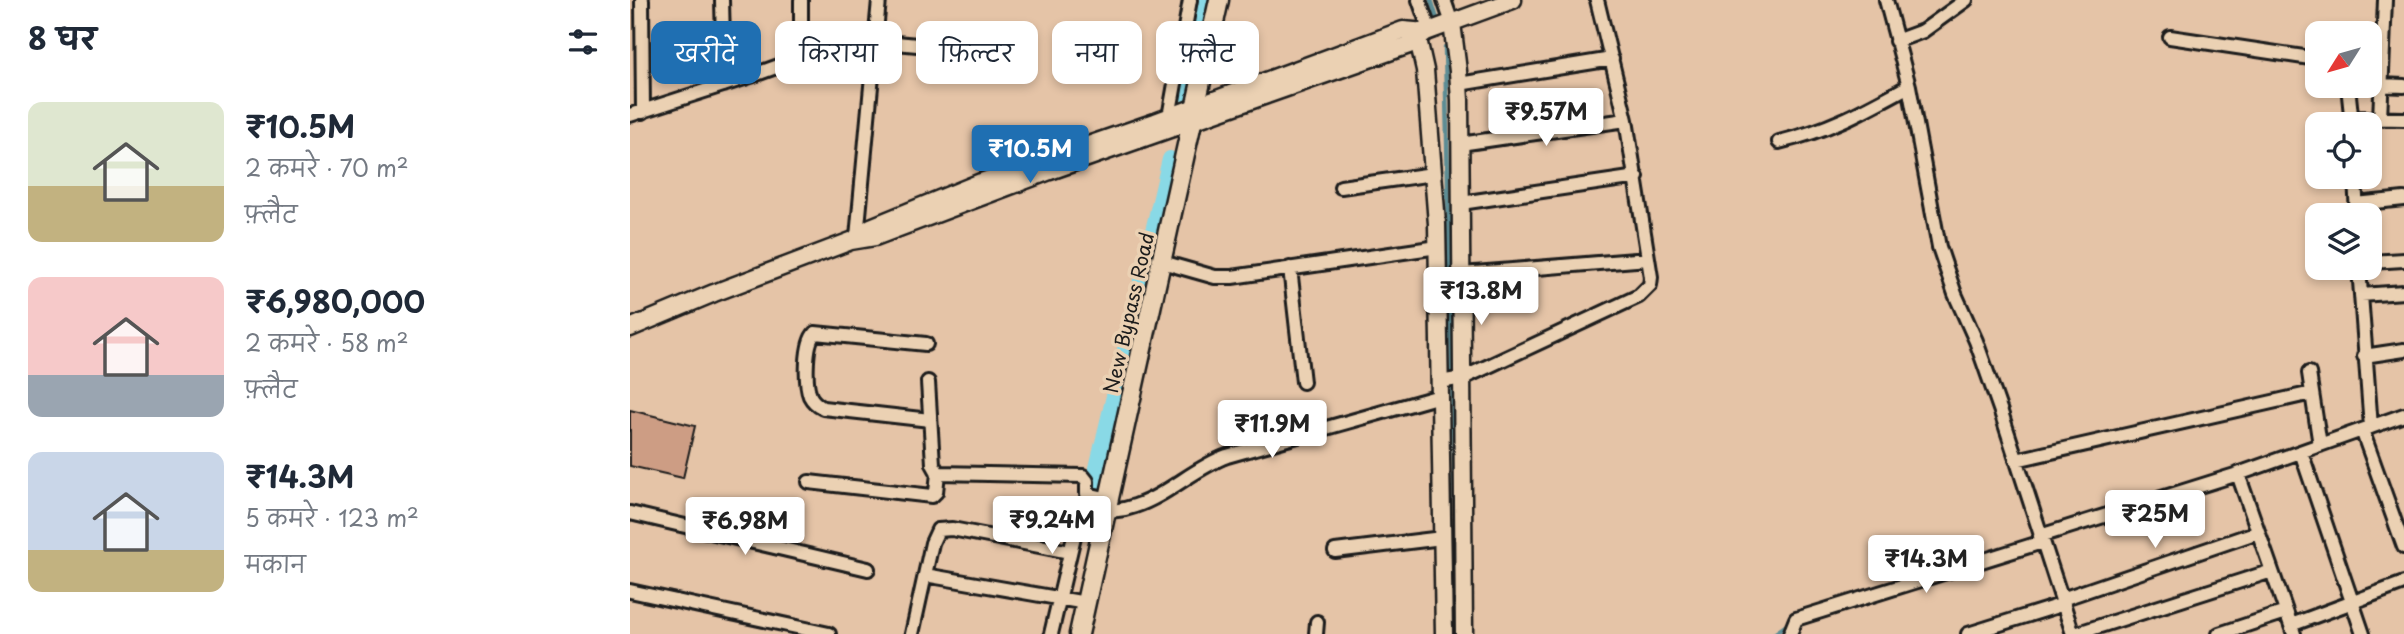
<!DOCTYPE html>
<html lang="hi">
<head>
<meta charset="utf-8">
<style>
	:root { --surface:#fff; --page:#f2f2f3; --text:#1f2937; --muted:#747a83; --accent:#1f6fb2 }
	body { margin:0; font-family:"Playpen Sans","Playpen Sans Deva",sans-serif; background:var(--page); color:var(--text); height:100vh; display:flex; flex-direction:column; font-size:26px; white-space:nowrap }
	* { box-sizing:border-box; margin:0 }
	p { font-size:23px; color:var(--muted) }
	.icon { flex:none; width:38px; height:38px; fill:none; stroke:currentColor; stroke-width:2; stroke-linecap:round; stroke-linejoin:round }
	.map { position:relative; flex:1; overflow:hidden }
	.sheet { display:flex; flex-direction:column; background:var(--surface); width:630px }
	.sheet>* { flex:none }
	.banner { position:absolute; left:21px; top:21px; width:665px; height:63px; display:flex; gap:14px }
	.needle { width:46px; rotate:233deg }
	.controls { position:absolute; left:1675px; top:21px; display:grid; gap:14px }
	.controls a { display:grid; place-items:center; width:77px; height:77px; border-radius:14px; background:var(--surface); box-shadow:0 4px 10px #0003; font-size:35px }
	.price { position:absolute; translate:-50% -60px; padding:0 16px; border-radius:7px; background:#fff; color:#222; font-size:23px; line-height:46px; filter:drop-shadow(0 2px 4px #0008) }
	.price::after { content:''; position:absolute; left:50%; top:42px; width:21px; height:16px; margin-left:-10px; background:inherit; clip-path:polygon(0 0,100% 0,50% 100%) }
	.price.active { background:var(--accent); color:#fff }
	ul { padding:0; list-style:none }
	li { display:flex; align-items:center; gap:21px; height:175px; padding:0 28px }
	li span { display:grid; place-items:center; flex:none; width:196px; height:140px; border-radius:14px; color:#555 }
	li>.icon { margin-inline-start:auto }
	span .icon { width:84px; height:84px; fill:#fffc; stroke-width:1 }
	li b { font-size:30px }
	h2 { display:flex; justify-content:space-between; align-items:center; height:84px; padding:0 28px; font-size:30px }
	.pill { padding:0 24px; border-radius:14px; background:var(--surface); box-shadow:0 4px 10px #0003; font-size:24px; line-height:63px }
	.pill.active { background:var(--accent); color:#fff }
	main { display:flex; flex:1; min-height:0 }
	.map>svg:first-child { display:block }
</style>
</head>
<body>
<main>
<section class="sheet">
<h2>8 घर<svg class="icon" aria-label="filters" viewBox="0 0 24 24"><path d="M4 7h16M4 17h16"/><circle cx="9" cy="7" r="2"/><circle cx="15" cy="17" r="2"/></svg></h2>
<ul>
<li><span style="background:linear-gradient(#dfe7d0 60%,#c2b280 0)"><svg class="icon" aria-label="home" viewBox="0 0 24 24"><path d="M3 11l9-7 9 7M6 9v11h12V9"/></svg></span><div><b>₹10.5M</b><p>2 कमरे · 70 m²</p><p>फ़्लैट</p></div></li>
<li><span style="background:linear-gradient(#f6c9c9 70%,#9aa5b1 0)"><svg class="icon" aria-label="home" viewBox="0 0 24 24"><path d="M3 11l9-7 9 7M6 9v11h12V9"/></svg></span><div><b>₹6,980,000</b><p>2 कमरे · 58 m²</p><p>फ़्लैट</p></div></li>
<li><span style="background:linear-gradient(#c9d6e8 70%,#c2b280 0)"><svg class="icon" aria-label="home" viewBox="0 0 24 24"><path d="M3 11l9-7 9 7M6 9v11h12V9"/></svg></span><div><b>₹14.3M</b><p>5 कमरे · 123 m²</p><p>मकान</p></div></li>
</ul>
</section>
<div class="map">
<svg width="1774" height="634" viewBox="0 0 1774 634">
	<rect width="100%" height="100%" fill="#e5c4a7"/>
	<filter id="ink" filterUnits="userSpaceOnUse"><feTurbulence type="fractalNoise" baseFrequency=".0143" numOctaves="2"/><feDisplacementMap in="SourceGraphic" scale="14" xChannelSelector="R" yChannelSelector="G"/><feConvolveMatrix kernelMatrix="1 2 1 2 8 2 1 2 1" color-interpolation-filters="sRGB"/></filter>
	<g filter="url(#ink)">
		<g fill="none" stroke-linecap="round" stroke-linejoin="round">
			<path stroke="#5d8d95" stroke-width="4.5" d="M 801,0 L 807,19
				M 815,47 L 825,508
				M 1144,634 L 1158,624"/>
			<path stroke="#89d9e6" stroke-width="16" d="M 553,93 L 572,0
				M 454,523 L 540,159"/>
		</g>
		<path fill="#cd9d84" stroke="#1c1c1c" stroke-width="2" d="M 0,410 L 65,426 L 53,478 L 0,466 Z"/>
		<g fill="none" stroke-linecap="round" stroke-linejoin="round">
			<defs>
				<path id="minor" d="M 12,0 L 13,112
					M 92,0 L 94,85
					M 171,0 L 171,58
					M 789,0 L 800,31
					M 814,0 L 822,23
					M 1256,0 L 1279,86 L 1309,247 L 1325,294 L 1346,341 L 1371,412 L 1443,634
					M 1540,37 L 1687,59
					M 245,41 L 340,50
					M 1266,41 L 1293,31 L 1336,0
					M 829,84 L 982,59
					M 1751,85 L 1774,86
					M 1718,86 L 1722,124
					M 0,115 L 121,76 L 246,31
					M 539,117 L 560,0
					M 1722,118 L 1774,119
					M 1750,119 L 1755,0
					M 1149,142 C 1200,130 1233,111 1279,86
					M 830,144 L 996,120
					M 1725,177 L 1727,215
					M 711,187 L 803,174
					M 831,203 L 1007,177
					M 1726,204 L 1774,199
					M 227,237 L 249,0
					M 532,262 L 585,277 L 602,277 L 808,247
					M 1740,262 L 1774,260
					M 660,268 L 673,382
					M 1729,268 L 1741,427
					M 832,274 L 1018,259
					M 1731,295 L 1774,292
					M 296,344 L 185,333 C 175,343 175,383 180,396 C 183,402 187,405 193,408 L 300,420
					M 1734,356 L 1774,350
					M 1679,373 L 1690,445
					M 298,382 L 303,464 L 308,473 L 453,476 L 457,481 L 457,494 L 479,499
					M 810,382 L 833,378 L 1009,296 L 1020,285 L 1021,277 L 996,120 L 967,0
					M 1732,430 L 1774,547
					M 1671,452 L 1733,634
					M 1386,460 L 1682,393
					M 1608,474 L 1664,634
					M 179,482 L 302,496 L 306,492 L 308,473
					M 0,513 L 238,569
					M 1410,536 L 1608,474 L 1774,415
					M 705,551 L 812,538
					M 295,575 L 456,603
					M 0,591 L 199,634
					M 1432,599 L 1628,532
					M 1661,625 L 1774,583
					M 282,634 L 302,543 L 308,530 L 322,529 L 440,552
					M 421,634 L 450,511 C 469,509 483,514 505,506 C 538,495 564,468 597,456 L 810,396
					M 686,634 L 687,622
					M 1160,634 L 1166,619 L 1412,542
					M 1338,634 L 1434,604
					M 1445,634 L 1642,571
					M 1589,634 L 1656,612"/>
				<path id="tertiary" d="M 822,23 L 828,71 L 830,100 L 834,634
					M 788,39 L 795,70 L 807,224 L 814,634
					M 226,238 L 241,227 L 351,182 L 525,122 L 773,30 L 796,32
					M 0,328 L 84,293 L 221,241 L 245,237 L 420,171 L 779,45 L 796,32 L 883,0"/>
				<path id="secondary" d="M 449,634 L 589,0"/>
			</defs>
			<use href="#minor" stroke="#1c1c1c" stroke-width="18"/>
			<use href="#tertiary" stroke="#1c1c1c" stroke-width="21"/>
			<use href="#secondary" stroke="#1c1c1c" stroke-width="23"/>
			<use href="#minor" stroke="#ebd1b3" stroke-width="12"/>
			<use href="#tertiary" stroke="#ebd1b3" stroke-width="16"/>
			<use href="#secondary" stroke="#ebd1b3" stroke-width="18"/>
		</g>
	</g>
	<g text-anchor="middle" stroke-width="7" stroke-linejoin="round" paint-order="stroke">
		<g font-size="19" fill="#1c1c1c" stroke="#ebd1b3">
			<text transform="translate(499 313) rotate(-77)" y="7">New Bypass Road</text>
		</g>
	</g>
</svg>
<div class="controls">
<a><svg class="needle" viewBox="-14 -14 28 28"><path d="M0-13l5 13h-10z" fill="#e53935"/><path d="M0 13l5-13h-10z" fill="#747a83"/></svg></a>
<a><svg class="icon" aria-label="locate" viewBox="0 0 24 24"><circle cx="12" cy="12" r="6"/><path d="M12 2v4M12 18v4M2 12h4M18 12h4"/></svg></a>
<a><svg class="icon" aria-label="layers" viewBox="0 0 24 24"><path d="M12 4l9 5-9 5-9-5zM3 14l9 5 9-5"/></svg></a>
</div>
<b class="price" style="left:916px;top:148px">₹9.57M</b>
<b class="price active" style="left:400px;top:185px">₹10.5M</b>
<b class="price" style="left:851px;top:327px">₹13.8M</b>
<b class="price" style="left:642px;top:460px">₹11.9M</b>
<b class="price" style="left:1525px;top:550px">₹25M</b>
<b class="price" style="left:422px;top:556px">₹9.24M</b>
<b class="price" style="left:115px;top:557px">₹6.98M</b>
<b class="price" style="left:1296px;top:595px">₹14.3M</b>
<div class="banner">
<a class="pill active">खरीदें</a>
<a class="pill">किराया</a>
<a class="pill">फ़िल्टर</a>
<a class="pill">नया</a>
<a class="pill">फ़्लैट</a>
</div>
</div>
</main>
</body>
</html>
